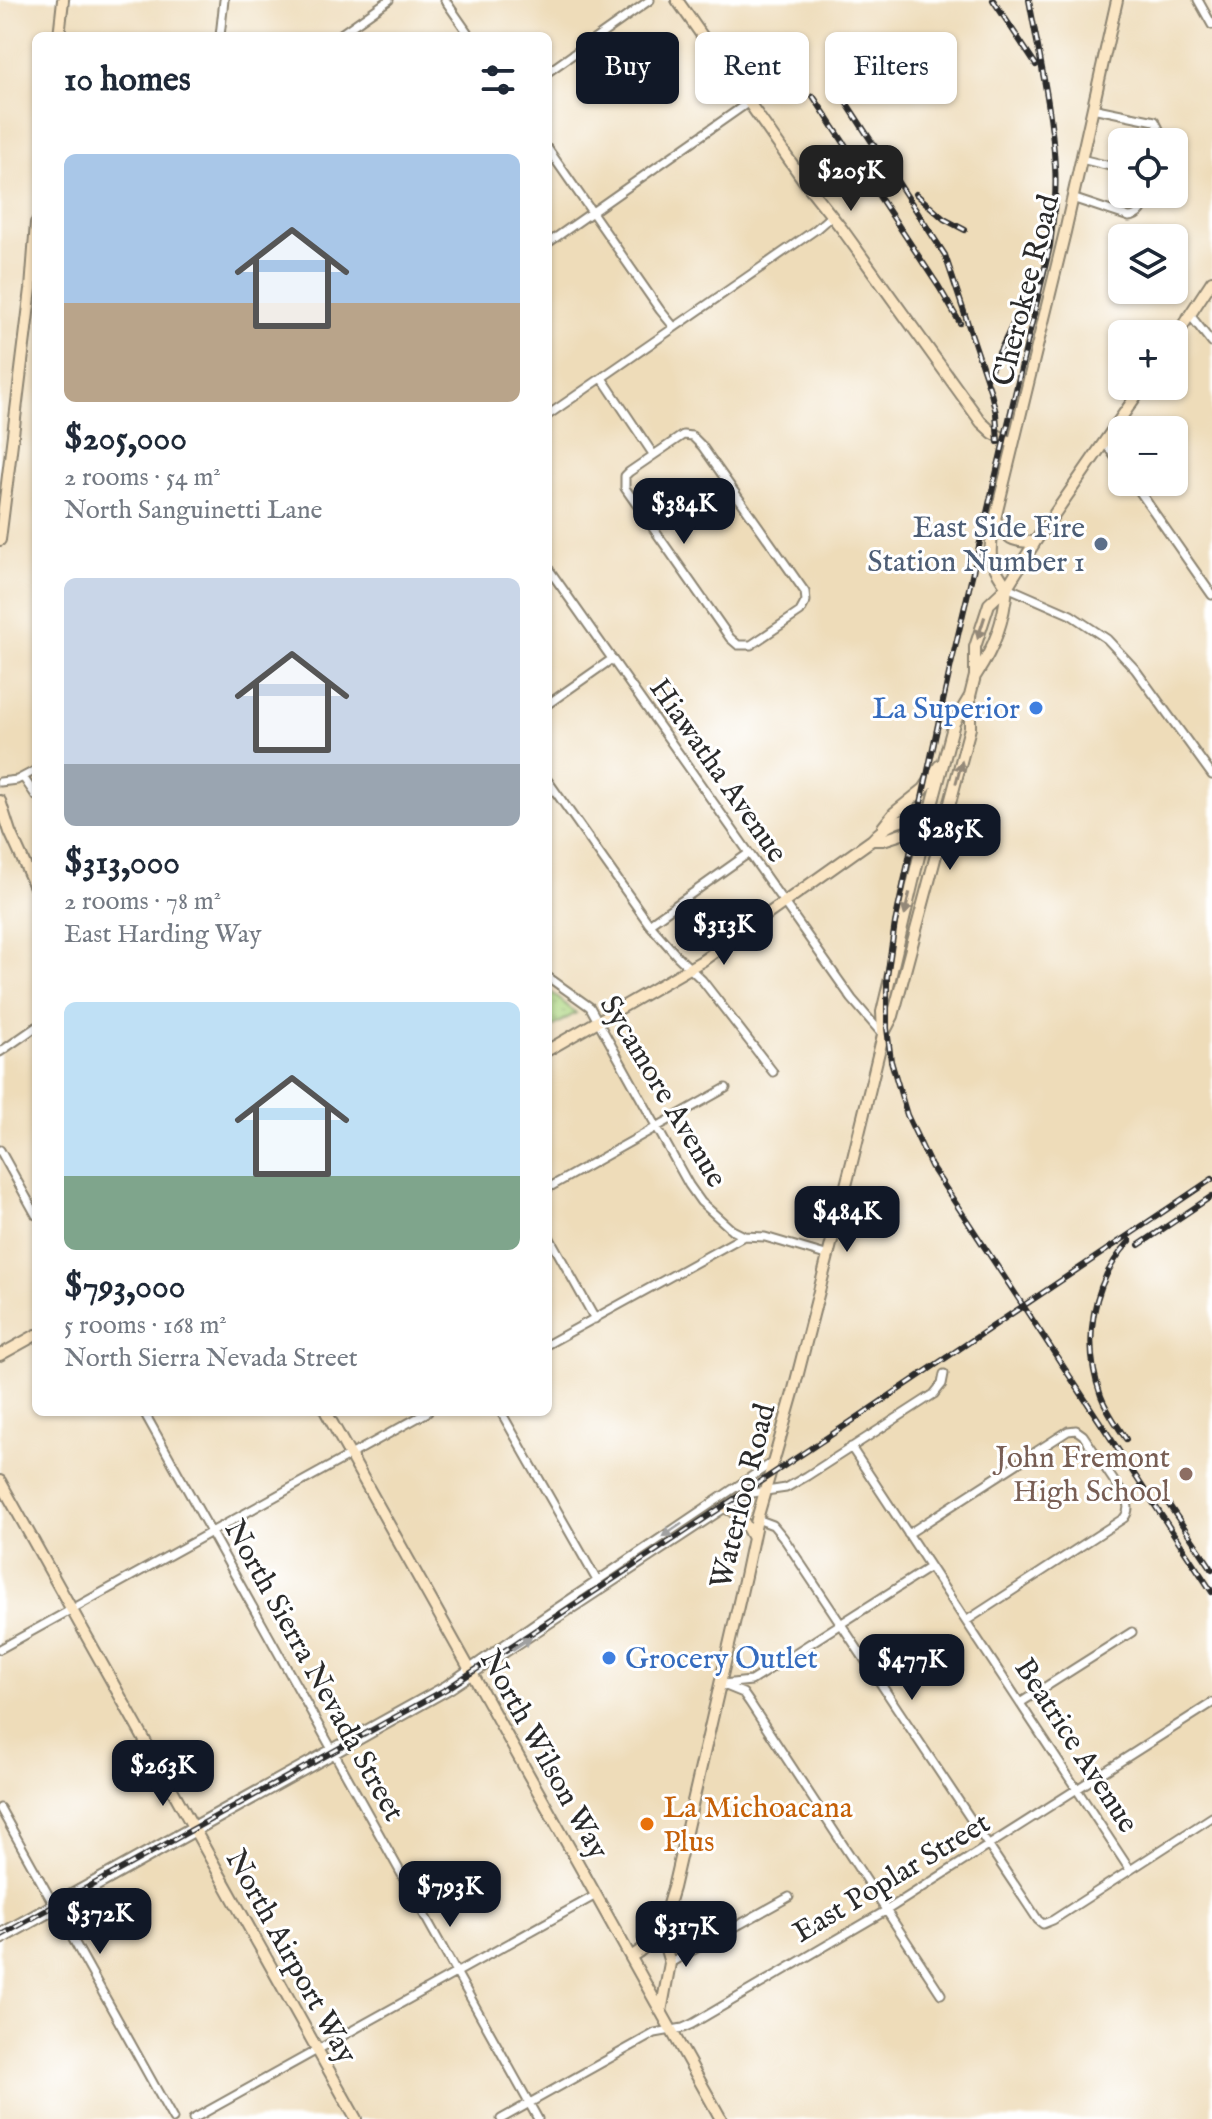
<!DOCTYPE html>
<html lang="en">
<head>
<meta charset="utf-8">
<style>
	:root { --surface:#fff; --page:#f6f6f7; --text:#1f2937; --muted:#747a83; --accent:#111827 }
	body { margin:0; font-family:"IM FELL English",serif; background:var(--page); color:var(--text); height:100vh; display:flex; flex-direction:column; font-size:30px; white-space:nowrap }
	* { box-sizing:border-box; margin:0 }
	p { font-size:26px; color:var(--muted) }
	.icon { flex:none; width:44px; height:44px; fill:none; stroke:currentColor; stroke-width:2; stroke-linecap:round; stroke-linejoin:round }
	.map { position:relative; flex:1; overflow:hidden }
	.details { position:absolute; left:32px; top:32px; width:520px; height:1384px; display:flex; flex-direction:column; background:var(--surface); border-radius:12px; box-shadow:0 2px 6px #0004 }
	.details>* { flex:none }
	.banner { position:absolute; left:576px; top:32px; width:516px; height:72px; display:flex; gap:16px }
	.buttons { position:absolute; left:1108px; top:128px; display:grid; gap:16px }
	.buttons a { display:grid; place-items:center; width:80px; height:80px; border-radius:12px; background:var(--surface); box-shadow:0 2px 6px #0004; font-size:40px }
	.price { position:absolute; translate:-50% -68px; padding:0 18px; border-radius:16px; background:var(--accent); color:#fff; font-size:26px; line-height:52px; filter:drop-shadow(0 2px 4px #0008) }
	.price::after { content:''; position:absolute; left:50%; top:48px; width:24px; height:18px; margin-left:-12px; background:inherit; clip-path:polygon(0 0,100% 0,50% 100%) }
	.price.selected { background:#222; color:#fff }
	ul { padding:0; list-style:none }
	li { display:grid; align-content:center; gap:16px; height:424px; padding:0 32px }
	li span { display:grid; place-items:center; height:248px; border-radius:12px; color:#555 }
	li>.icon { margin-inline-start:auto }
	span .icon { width:144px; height:144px; fill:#fffc; stroke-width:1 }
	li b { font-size:34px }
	h2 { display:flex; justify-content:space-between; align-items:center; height:96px; padding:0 32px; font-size:34px }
	.tag { padding:0 28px; border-radius:12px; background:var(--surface); box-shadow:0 2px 6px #0004; font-size:28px; line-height:72px }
	.tag.selected { background:var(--accent); color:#fff }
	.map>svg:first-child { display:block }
</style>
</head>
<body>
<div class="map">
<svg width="1212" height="2119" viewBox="0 0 1212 2119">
	<defs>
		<pattern id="grass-dots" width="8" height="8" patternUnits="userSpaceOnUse" patternTransform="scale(2)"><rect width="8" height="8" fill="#afd782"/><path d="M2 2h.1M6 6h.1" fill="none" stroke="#97b970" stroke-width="1.8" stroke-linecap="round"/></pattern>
	</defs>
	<rect width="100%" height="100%" fill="#fff"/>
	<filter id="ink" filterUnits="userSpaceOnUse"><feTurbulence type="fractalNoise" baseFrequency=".0125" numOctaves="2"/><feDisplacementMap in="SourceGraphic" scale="16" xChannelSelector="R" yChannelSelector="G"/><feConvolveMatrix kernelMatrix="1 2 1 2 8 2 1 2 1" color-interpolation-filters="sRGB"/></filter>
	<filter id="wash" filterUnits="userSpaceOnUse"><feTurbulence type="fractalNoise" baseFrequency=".006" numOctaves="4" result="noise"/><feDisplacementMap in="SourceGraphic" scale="32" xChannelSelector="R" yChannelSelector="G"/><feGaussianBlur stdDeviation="1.8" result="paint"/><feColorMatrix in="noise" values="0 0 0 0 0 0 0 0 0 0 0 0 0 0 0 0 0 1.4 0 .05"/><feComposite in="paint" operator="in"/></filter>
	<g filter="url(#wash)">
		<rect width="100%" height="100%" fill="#eedcb9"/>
		<path fill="url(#grass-dots)" stroke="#6d8156" stroke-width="2" d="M 548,990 L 576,1013 L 548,1029 Z"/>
	</g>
	<g filter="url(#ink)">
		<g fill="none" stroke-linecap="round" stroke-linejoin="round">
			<defs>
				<path id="street" d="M 445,0 L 470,36
					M 1198,0 L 1212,25
					M 220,36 L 224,0
					M 338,36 L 389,0
					M 548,72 L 650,0
					M 1092,108 L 1155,121 L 1159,129 L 1151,142
					M 548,149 L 660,310 L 674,327
					M 1081,159 L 1122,169
					M 1072,198 L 1129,217 C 1142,216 1144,205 1148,194
					M 548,243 L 749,102
					M 1190,315 L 1212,343
					M 602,378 L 653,454
					M 548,415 L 815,230 L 831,216
					M 683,435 L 692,436 L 702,446 L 805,592 L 806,601 L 800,612 L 751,645 L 738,645 L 730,638 L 625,488 L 625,476 L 629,472 Z
					M 1105,443 L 1122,467
					M 1133,482 L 1212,595
					M 548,568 L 852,999 L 883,1035
					M 1007,587 L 1071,615 L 1107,639 L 1135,669 L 1212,775
					M 548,704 L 612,659
					M 23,777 L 36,796
					M 548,781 L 649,924 L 678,957 L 702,980 L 773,1072
					M 0,782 L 17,780 L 36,770
					M 649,924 L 749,853
					M 548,977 L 590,1007 L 689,1185 L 701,1202 L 732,1230 L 744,1236 L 765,1237 L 829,1256
					M 0,1052 L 36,1027
					M 0,1150 L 36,1215
					M 548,1188 L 726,1088
					M 548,1235 L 595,1319
					M 548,1344 L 744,1236
					M 144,1412 L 538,2119
					M 501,1412 L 599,1584
					M 851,1447 L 1130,1870
					M 757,1519 L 773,1525 L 783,1537 L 1038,1920 L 1043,1924 L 1053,1920 L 1212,1817
					M 908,1534 L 1068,1431 L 1076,1430 L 1083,1435 L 1126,1499 C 1129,1506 1129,1512 1124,1518 L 966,1621
					M 0,1649 L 428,1412
					M 721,1684 L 743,1693 L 750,1703 L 941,1994
					M 723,1684 L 751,1681 L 930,1567
					M 1020,1703 L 1132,1632
					M 0,1808 L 173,2119
					M 0,1933 L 446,1685 L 545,1616 L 773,1462
					M 0,1941 L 449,1690 L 746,1494 L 786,1488 L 807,1476 L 934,1394 L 942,1384 L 944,1374
					M 670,1963 L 789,1897
					M 193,2119 L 596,1895
					M 501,2119 L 655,2033 L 683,2028 L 692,2024 L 887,1910 L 1212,1703"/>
				<path id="secondary" d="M 677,0 L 804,181 L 842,229 L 981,422 L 993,433 L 1012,443
					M 59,36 L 63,0
					M 1174,339 L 1212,281
					M 995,519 C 1006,539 1013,542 1035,542
					M 0,540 L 31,289 L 36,223
					M 1007,587 C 986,557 989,554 995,519 L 1065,232 L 1117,0
					M 976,675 C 995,646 1004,621 1007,587
					M 0,801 L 10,832 L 36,889
					M 883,827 L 894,813 L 924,789 L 939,766
					M 872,840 L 883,840 L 905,833 L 929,835
					M 884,1033 L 893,1016 L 970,728 L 970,696 L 975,676 L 975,647 L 989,604 L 1007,587 L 1035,542 L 1143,386
					M 548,1050 L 702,961 L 872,840 C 884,826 907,813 926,822 C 932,825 938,831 943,835
					M 0,1355 L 36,1335
					M 326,1412 L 721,2119
					M 0,1481 L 356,2119
					M 726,1508 C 741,1514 745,1524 753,1538
					M 660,1929 L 670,1963 L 661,2012
					M 631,1957 C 663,1937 662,1922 673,1888 L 745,1576 L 757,1519 L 793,1393 L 852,1162 L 883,1035 L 882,1012 L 924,835 L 954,723 L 970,696"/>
			</defs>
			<use href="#street" stroke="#8c8472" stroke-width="11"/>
			<use href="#secondary" stroke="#8c8472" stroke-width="14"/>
			<use href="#street" stroke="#fff" stroke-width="7"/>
			<use href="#secondary" stroke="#fbe6c4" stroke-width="10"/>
			<defs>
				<path id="rail" d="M 993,0 L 1036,65
					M 1029,0 C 1039,55 1052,110 1055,166 C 1057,193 1053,220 1050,246 L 950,669 L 895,923 L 887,977 L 887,1028 L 891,1061 L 907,1115 L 931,1166 L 1212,1592
					M 833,82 L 945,255 L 991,393 L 996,413 L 998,442
					M 813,96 L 939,287 L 960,323
					M 916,194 L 944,219 L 965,230
					M 991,369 L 1035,279
					M 1139,1245 L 1212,1196
					M 1126,1439 C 1117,1425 1107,1412 1101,1396 C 1082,1344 1091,1282 1130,1241
					M 1165,1499 L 1212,1569
					M 0,1936 L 448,1688 L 840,1429 L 1212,1179"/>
			</defs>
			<use href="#rail" stroke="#2b2b2b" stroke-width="6"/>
			<use href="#rail" stroke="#fff" stroke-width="3" stroke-dasharray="9" stroke-linecap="butt"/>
		</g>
		<defs><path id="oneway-solid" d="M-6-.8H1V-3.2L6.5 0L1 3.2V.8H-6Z" transform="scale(2)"/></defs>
		<g fill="#938878">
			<use href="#oneway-solid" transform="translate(981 628) rotate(108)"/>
			<use href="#oneway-solid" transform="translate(959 772) rotate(-75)"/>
			<use href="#oneway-solid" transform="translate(907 904) rotate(103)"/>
		</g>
		<g fill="#a0a0a0">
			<use href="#oneway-solid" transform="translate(672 1530) rotate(146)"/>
			<use href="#oneway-solid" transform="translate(522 1643) rotate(-34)"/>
		</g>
	</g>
	<circle fill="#5c6f8a" stroke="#fff" stroke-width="3" cx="1101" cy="544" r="8"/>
	<g fill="#3f7fe0" stroke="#fff" stroke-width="3">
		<circle cx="1036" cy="708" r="8"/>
		<circle cx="609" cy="1658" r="8"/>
	</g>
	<circle fill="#8d6e63" stroke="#fff" stroke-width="3" cx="1186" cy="1474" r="8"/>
	<circle fill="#e8710a" stroke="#fff" stroke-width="3" cx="647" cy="1824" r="8"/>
	<g text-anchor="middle" stroke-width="6" stroke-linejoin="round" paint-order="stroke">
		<g font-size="30" fill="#2b2b2b" stroke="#fff">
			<text transform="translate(1025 290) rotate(-76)" y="10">Cherokee Road</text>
			<text transform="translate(719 770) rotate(55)" y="10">Hiawatha Avenue</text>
			<text transform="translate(664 1091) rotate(59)" y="10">Sycamore Avenue</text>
			<text transform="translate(742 1496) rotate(-76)" y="10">Waterloo Road</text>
			<text transform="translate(315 1670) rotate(61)" y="10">North Sierra Nevada Street</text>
			<text transform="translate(1077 1745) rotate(57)" y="10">Beatrice Avenue</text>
			<text transform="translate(545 1754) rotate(61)" y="10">North Wilson Way</text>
			<text transform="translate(891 1877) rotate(-31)" y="10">East Poplar Street</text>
			<text transform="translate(292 1956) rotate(61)" y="10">North Airport Way</text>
		</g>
		<g font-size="30" fill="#4e5e75" stroke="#fff" text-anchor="end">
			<text x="1085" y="537">East Side Fire<tspan x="1085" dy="34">Station Number 1</tspan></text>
		</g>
		<g font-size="30" fill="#366cbe" stroke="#fff" text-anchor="end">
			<text x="1020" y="718">La Superior</text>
			<text x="625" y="1668" text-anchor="start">Grocery Outlet</text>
		</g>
		<g font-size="30" fill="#785e54" stroke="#fff" text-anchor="end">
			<text x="1170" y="1467">John Fremont<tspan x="1170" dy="34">High School</tspan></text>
		</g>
		<g font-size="30" fill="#c56008" stroke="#fff" text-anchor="start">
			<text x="663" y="1817">La Michoacana<tspan x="663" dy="34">Plus</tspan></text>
		</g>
	</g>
</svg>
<div class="buttons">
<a><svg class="icon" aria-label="locate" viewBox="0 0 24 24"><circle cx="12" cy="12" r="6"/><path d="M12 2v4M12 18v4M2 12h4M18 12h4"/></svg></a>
<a><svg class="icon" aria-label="layers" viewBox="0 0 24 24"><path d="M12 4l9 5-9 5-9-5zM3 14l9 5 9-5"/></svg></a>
<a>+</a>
<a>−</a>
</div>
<b class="price selected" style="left:851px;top:213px">$205K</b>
<b class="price" style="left:684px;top:546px">$384K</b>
<b class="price" style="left:950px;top:872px">$285K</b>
<b class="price" style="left:724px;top:967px">$313K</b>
<b class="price" style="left:847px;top:1254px">$484K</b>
<b class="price" style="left:912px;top:1702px">$477K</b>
<b class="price" style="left:163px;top:1808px">$263K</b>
<b class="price" style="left:450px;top:1929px">$793K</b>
<b class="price" style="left:100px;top:1956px">$372K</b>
<b class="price" style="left:686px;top:1969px">$317K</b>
<div class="banner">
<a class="tag selected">Buy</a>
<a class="tag">Rent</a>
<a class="tag">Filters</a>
</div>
<section class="details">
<h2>10 homes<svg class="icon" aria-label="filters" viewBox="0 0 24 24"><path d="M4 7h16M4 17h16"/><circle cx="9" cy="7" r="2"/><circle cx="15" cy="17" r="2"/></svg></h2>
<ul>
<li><span style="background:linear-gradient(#a9c7e8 60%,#b9a48a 0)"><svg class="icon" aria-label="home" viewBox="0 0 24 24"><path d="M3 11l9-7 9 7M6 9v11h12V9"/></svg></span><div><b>$205,000</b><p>2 rooms · 54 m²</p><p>North Sanguinetti Lane</p></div></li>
<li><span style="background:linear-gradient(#c9d6e8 75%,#9aa5b1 0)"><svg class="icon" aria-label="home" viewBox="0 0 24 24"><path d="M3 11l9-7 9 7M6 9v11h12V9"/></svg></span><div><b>$313,000</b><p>2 rooms · 78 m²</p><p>East Harding Way</p></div></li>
<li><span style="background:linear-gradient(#bfe0f5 70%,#7fa58c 0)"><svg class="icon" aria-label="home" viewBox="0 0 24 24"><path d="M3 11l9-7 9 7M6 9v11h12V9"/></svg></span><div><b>$793,000</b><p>5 rooms · 168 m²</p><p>North Sierra Nevada Street</p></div></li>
</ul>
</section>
</div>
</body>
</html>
